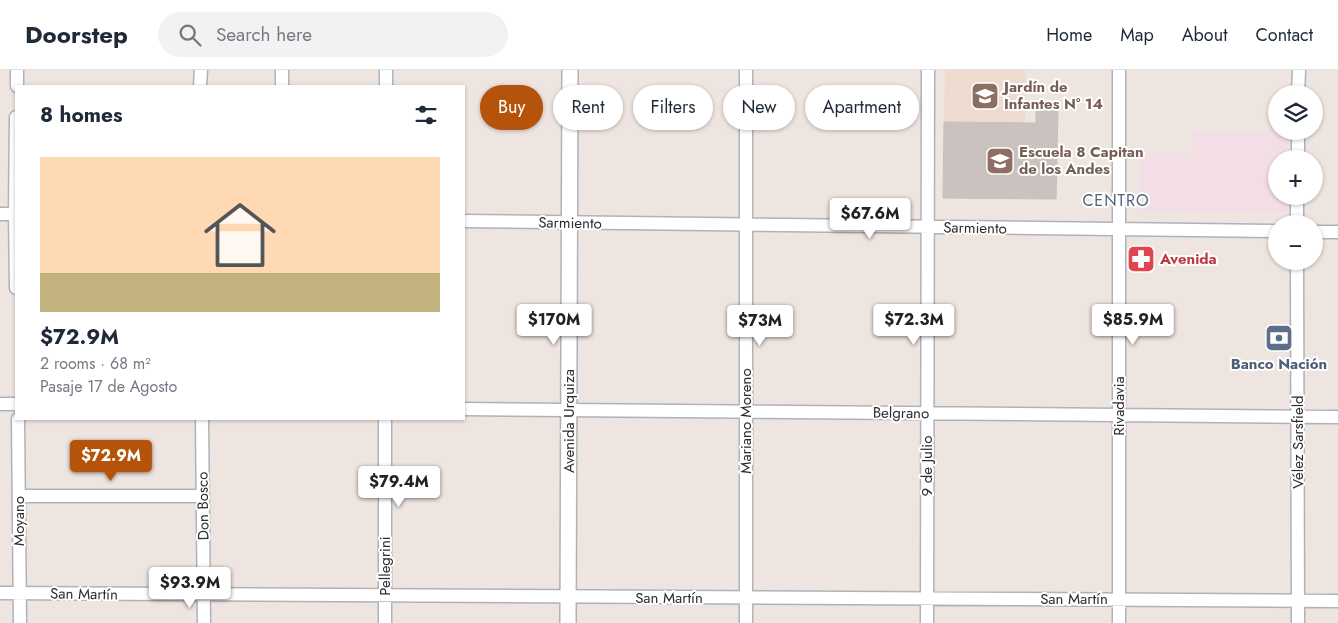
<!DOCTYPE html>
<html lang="en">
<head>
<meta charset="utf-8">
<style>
	:root { --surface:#fff; --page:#f2f2f3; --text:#1f2937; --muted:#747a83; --line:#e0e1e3; --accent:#b45309 }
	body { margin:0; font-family:Jost,sans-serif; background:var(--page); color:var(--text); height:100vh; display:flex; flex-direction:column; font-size:19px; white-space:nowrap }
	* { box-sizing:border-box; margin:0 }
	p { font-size:16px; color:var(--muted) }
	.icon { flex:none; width:28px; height:28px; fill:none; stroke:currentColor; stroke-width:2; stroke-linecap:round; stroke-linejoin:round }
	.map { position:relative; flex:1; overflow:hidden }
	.panel { position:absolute; left:15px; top:15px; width:450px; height:335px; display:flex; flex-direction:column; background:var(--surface); border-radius:0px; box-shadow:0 1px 4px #0004 }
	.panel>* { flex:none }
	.top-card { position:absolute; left:480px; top:15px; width:475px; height:45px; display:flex; gap:10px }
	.fabs { position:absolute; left:1268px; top:15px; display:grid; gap:10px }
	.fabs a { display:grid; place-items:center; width:55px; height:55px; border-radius:50%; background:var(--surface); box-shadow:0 1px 4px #0004; font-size:25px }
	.price { position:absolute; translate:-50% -42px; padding:0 11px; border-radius:5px; background:#fff; color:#222; font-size:16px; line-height:32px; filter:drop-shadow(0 1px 2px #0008) }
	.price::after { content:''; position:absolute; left:50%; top:30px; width:15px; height:11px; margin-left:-8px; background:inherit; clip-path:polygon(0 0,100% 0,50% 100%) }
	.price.on { background:var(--accent); color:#fff }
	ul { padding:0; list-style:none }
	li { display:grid; align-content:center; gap:10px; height:265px; padding:0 25px }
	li+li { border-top:1px solid var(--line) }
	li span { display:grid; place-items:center; height:155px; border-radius:0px; color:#555 }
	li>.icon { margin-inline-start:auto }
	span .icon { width:90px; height:90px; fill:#fffc; stroke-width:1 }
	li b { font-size:21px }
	h2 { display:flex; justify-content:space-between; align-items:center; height:60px; padding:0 25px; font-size:21px }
	.tag { padding:0 18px; border-radius:22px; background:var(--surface); box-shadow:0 1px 4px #0004; font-size:18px; line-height:45px }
	.tag.on { background:var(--accent); color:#fff }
	header { display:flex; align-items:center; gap:30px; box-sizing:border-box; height:70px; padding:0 25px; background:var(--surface); border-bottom:1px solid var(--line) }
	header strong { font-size:24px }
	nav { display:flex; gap:28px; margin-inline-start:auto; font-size:18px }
	.search { width:350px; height:45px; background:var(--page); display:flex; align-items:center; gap:12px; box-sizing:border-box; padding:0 18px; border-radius:28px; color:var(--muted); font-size:19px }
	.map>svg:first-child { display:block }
</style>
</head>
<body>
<header>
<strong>Doorstep</strong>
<div class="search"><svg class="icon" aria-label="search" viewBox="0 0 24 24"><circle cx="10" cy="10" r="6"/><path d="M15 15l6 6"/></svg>Search here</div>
<nav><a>Home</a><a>Map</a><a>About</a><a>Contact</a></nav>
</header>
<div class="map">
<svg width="1338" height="553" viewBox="0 0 1338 553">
	<rect width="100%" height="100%" fill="#eee4e0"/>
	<path fill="#eedcd1" d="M 945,0 L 1026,0 L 1025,53 L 944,52 Z"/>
	<path fill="#f4dee6" d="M 1269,57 L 1276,57 L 1276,61 L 1287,61 L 1287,89 L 1276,89 L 1276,126 L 1287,126 L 1287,142 L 1139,141 L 1140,83 L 1192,83 L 1192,62 L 1269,62 Z"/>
	<path fill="#cac2be" stroke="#cabfb9" d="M 1036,37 L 1058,38 L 1056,129 L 943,128 L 944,52 L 1036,53 Z"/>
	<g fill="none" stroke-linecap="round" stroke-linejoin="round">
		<defs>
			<path id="minor" d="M 746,0 L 746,553
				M 1119,0 L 1119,553
				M 17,16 L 17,0
				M 200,16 L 201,0
				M 282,16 L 282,0
				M 386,16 L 386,0
				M 1298,24 L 1299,0
				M 16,47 L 15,144 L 16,218
				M 1298,89 L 1298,61
				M 0,144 L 16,144
				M 464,151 L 1276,161
				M 1297,154 L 1297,126
				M 1314,162 L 1338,162
				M 1297,191 L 1298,553
				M 0,334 L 16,334
				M 464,339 L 1338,347
				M 18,349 L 20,553
				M 202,349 L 204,553
				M 19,426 L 203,426
				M 0,523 L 1338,531
				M 385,553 L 385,349
				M 927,553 L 928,0"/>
			<path id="tertiary" d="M 568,553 L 570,0"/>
		</defs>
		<use href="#minor" stroke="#adb3b9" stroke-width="15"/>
		<use href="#tertiary" stroke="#adb3b9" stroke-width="18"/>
		<use href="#minor" stroke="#fff" stroke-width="12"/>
		<use href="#tertiary" stroke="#fff" stroke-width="15"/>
	</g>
	<defs>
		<symbol id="school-square" viewBox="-11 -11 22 22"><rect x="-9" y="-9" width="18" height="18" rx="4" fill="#8d6e63" stroke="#fff"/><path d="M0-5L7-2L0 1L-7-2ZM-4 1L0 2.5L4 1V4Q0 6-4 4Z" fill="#fff"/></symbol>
		<symbol id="pharmacy-square" viewBox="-11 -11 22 22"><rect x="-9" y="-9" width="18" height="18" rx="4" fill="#e0444e" stroke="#fff"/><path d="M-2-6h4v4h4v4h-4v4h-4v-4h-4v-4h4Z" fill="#fff"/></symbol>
		<symbol id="bank-square" viewBox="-11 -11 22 22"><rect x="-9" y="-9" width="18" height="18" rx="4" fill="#5c6f8a" stroke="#fff"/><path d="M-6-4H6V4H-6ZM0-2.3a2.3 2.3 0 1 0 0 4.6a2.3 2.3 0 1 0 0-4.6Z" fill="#fff"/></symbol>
	</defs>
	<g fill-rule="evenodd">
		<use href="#school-square" x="969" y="10" width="32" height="32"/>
		<use href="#school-square" x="984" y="75" width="32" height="32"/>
		<use href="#pharmacy-square" x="1125" y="173" width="32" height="32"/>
		<use href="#bank-square" x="1263" y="252" width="32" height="32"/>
	</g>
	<g text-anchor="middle" stroke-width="4" stroke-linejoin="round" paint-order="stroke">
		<g font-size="15" font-weight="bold" fill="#785e54" stroke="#fff" text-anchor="start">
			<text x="1004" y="22">Jardín de<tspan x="1004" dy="17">Infantes N° 14</tspan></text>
			<text x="1019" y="87">Escuela 8 Capitan<tspan x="1019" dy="17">de los Andes</tspan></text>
		</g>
		<g font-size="15" fill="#2d2d2d" stroke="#fff">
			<text transform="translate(570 153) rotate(1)" y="5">Sarmiento</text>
			<text transform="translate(975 158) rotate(1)" y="5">Sarmiento</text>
			<text transform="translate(1119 336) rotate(-90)" y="5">Rivadavia</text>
			<text transform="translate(901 343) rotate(1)" y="5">Belgrano</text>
			<text transform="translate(569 351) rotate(-90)" y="5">Avenida Urquiza</text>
			<text transform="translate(746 351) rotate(-90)" y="5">Mariano Moreno</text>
			<text transform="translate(1298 372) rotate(-90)" y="5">Vélez Sarsfield</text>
			<text transform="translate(927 396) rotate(-90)" y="5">9 de Julio</text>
			<text transform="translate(203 436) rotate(-91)" y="5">Don Bosco</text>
			<text transform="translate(19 451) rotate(-90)" y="5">Moyano</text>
			<text transform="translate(385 496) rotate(-90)" y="5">Pellegrini</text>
			<text transform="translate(84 524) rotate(1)" y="5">San Martín</text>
			<text x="669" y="533">San Martín</text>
			<text x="1074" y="534">San Martín</text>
		</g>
		<g font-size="15" font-weight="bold" fill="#be3a42" stroke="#fff" text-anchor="start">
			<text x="1160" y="194">Avenida</text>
		</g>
		<g font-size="15" font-weight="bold" fill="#4e5e75" stroke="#fff">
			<text x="1279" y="299">Banco Nación</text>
		</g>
		<g font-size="16" letter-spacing="1" fill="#4e647d" stroke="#fff">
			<text x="1116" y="136">CENTRO</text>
		</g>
	</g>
</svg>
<div class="fabs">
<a><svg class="icon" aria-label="layers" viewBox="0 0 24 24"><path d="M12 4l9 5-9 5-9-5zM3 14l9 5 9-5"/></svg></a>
<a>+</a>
<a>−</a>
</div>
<b class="price" style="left:870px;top:170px">$67.6M</b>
<b class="price" style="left:554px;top:276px">$170M</b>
<b class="price" style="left:914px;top:276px">$72.3M</b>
<b class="price" style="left:1133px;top:276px">$85.9M</b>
<b class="price" style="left:760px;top:277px">$73M</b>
<b class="price on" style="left:111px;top:412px">$72.9M</b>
<b class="price" style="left:399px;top:438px">$79.4M</b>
<b class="price" style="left:190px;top:539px">$93.9M</b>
<div class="top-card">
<a class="tag on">Buy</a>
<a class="tag">Rent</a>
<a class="tag">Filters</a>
<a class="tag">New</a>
<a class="tag">Apartment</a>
</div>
<section class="panel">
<h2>8 homes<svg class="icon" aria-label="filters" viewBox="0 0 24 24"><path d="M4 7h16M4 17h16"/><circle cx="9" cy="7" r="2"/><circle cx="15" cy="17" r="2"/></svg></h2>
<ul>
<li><span style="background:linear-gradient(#ffd9b3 75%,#c2b280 0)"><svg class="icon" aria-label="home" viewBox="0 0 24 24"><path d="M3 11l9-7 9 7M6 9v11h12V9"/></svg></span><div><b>$72.9M</b><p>2 rooms · 68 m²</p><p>Pasaje 17 de Agosto</p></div></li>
</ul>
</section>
</div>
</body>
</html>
